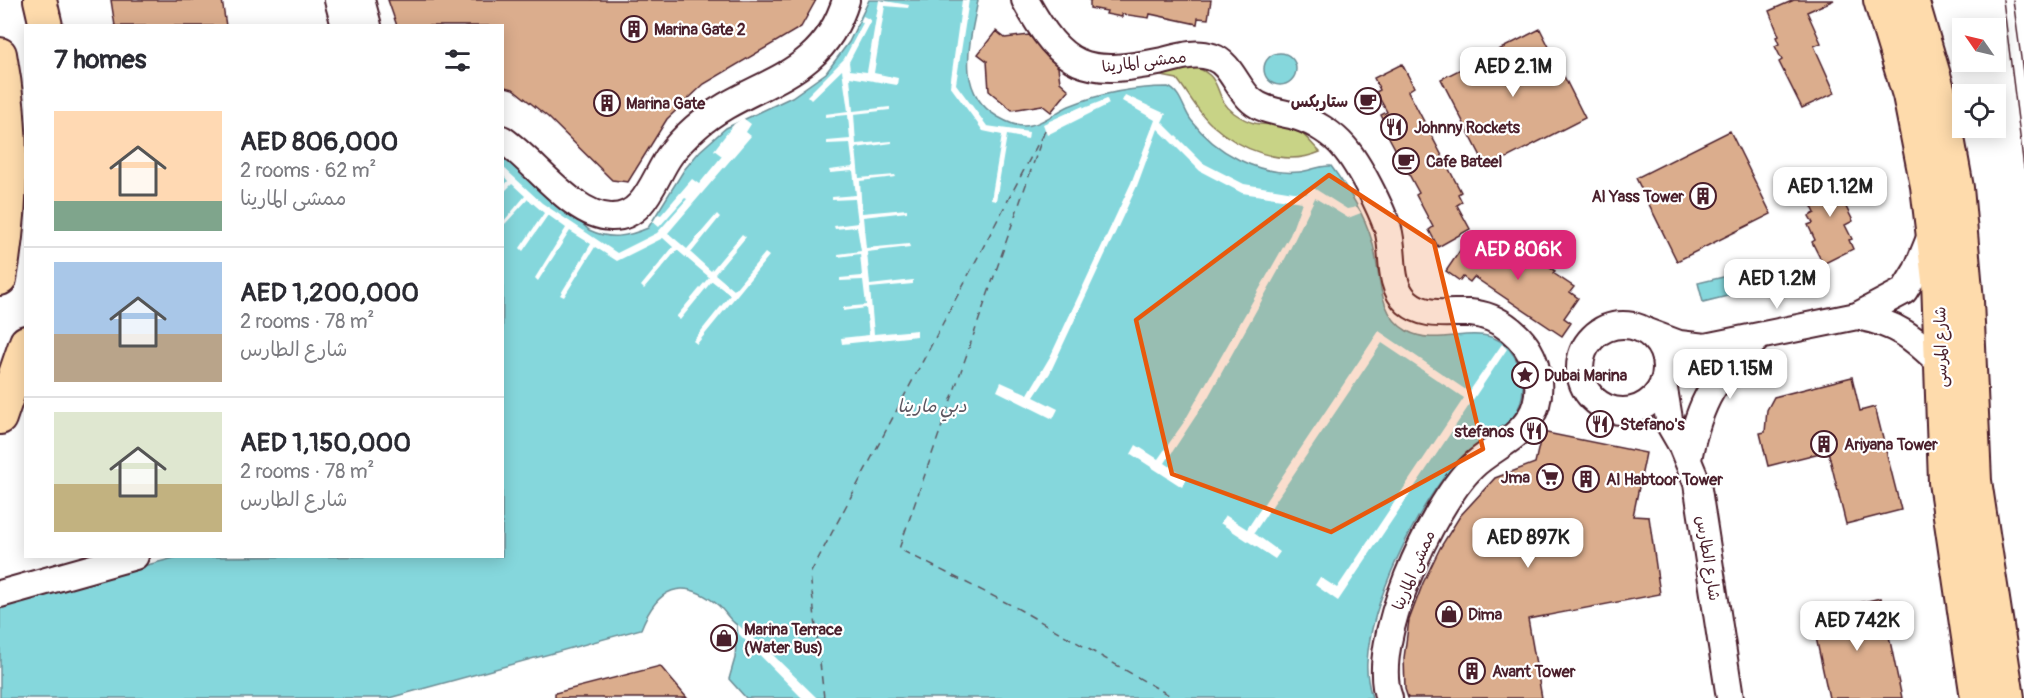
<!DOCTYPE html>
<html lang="en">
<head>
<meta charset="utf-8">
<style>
	:root { --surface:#fff; --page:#f7f7f7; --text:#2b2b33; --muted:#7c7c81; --line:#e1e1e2; --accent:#db2777 }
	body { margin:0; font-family:Pangolin,"Playpen Sans Arabic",sans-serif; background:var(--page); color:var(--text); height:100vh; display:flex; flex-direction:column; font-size:22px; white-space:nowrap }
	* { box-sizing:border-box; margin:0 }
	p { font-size:20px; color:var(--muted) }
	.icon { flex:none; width:33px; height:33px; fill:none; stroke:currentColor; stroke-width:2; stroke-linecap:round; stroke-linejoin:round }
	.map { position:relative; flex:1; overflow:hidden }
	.sheet { position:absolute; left:24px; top:24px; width:480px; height:534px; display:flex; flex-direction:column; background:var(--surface); border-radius:0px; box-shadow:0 3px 15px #0003 }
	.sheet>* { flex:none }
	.needle { width:39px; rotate:304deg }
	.buttons { position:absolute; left:1952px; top:18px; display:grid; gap:12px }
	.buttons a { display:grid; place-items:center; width:54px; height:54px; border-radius:0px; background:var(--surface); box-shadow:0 3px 15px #0003; font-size:30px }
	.price { position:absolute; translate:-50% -51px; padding:0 14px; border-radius:12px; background:#fff; color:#222; font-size:20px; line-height:39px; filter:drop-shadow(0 2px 3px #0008) }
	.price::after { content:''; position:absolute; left:50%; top:36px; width:18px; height:14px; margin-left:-9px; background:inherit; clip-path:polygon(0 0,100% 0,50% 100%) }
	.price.active { background:var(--accent); color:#fff }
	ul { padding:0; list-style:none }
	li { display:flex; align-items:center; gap:18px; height:150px; padding:0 30px }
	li+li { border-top:2px solid var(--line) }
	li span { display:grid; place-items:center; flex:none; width:168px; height:120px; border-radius:0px; color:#555 }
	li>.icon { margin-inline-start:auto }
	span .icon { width:72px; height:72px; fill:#fffc; stroke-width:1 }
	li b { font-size:26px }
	h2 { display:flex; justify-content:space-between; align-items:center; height:72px; padding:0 30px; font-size:26px }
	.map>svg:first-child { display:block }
</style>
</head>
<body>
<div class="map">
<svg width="2024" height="698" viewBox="0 0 2024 698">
	<rect width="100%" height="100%" fill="#fff"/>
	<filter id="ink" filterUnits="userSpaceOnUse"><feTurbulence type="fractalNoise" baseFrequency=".0167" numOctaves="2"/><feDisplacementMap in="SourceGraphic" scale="12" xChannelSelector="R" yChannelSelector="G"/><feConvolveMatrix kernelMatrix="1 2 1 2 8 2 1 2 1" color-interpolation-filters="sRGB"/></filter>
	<g filter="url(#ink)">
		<path fill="#c8d386" stroke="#897958" stroke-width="1.5" d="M 1183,64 C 1229,73 1209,95 1234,113 C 1257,129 1264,122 1287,126 C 1301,129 1310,142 1320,152 C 1283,168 1239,149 1211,124 C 1198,112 1188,93 1177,79 L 1156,75 Z"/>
		<path fill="#85d7dc" stroke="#6d8d95" stroke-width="1.5" d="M 869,0 L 978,0 C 971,40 953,91 998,117 C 1005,121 1014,126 1023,126 C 1040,126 1054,113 1069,106 C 1101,93 1134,87 1168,87 C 1181,92 1183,109 1191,120 C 1215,152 1258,176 1299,172 C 1310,171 1320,165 1331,166 C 1348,189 1364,213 1372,241 C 1381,271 1376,314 1407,331 C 1444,352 1496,309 1519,366 C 1527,386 1523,404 1511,421 C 1498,440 1473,446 1457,462 C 1417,504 1370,605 1367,662 C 1366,674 1369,687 1372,698 L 746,698 L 729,679 L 735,658 L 737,625 C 729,620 725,611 718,605 C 682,576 657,588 641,629 L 389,698 L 0,698 L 0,603 L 178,557 L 502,556 L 503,148 L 589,230 C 610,240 627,237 648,228 L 684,170 L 700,151 L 726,128 L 792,97 L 826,73 L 849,42 Z
			M1264 69a16 16 0 1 1 32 0a16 16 0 1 1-32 0Z
			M 1765,267 L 1766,273 L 1753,276 L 1756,289 L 1703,302 L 1698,283 Z"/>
		<path fill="#fff" d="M 879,0 L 909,5 L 908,8 L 885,6 L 874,73 L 898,78 L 897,85 L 850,77 L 853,111 L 890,107 L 890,110 L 854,114 L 856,144 L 892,141 L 892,143 L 856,148 L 859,178 L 895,175 L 896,177 L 860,181 L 862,213 L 907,209 L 907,212 L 863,217 L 866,248 L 909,244 L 910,247 L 867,252 L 870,285 L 913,280 L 913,284 L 870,288 L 874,334 L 917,330 L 917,336 L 842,344 L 841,338 L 869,335 L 866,308 L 843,311 L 843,307 L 866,305 L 863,280 L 840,281 L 840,278 L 862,276 L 860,254 L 838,257 L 838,254 L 861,251 L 857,227 L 835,229 L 834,226 L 858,223 L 855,199 L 832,200 L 832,197 L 856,195 L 853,171 L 830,173 L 829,170 L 853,167 L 850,143 L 827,144 L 827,141 L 850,139 L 848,115 L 825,117 L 825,114 L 848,111 L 842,70 L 811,100 L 807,96 L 844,59 L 863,23 L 860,22 L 863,16 L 871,20 L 849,62 L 850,70 L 867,72 Z
			M 962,0 L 969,0 L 956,84 L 987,126 L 1029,132 L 1028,139 L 1007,135 L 996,201 L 991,200 L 1002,135 L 983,131 L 950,86 Z
			M 1125,95 L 1166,114 L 1162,122 L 1203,163 L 1244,184 L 1306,194 L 1312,187 L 1347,209 L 1357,207 L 1361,213 L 1348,218 L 1315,198 L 1286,257 L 1207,399 L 1165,463 L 1187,478 L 1182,487 L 1131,454 L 1136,445 L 1158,459 L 1184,422 L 1290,235 L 1302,202 L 1242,193 L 1200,171 L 1158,129 L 1137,186 L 1050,373 L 1034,397 L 1058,409 L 1053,419 L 997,391 L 1001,382 L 1028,394 L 1051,355 L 1131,183 L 1155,120 L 1122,101 Z
			M 1107,99 L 1109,104 L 1047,135 L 1043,124 L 1083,106 L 1084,108 Z
			M 743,118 L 751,124 L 746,132 L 751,136 L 668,233 L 687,249 L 717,214 L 720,217 L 691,253 L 711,271 L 742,234 L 746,237 L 715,274 L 734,290 L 765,253 L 769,256 L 697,344 L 693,341 L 730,295 L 712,281 L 680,320 L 676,317 L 709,277 L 677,250 L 644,289 L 641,286 L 673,247 L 663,238 L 617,261 L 595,247 L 564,297 L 560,295 L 591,244 L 570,231 L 538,281 L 535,278 L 566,228 L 548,215 L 523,251 L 520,248 L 544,213 L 528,199 L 505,224 L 503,222 L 525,196 L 512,184 L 503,193 L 503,187 L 508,181 L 503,175 L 503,167 L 542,203 L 617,253 L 657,233 L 687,199 L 685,198 L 659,227 L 653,222 L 658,214 L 661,215 L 692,179 L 699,184 L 722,156 L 714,150 L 734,124 Z
			M 1379,331 L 1469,392 L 1502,344 L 1507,349 L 1338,601 L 1315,585 L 1320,577 L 1337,588 L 1464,398 L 1382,343 L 1254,533 L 1280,552 L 1275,559 L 1220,523 L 1225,515 L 1247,529 Z
			M 737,624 L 772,654 L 817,698 L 802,698 L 739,634 Z"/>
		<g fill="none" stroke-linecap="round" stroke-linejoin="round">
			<path stroke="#5c5660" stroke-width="1.5" stroke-dasharray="8 6" stroke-linecap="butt" d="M 1045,130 L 899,549 L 1015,607 L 1174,698
				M 824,698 L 810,574 L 1042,136"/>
		</g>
		<path fill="#dbad8d" stroke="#4a1f2b" stroke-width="1.5" d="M 111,0 L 222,0 L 226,26 L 115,26 Z
			M 388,0 L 816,0 L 801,27 L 704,84 L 667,119 L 628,182 L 612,180 L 548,117 L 513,89 L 502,86 L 502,26 L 397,26 Z
			M 1090,0 L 1211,0 L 1208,19 L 1198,18 L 1197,24 L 1150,14 L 1149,18 L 1122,14 L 1122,17 L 1106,14 L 1107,11 L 1090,8 Z
			M 1794,0 L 1834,0 L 1807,12 L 1821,43 L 1814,46 L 1835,93 L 1802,108 L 1779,62 L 1782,60 L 1775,46 L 1779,44 L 1776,37 L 1779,36 L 1769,11 Z
			M 1540,29 L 1585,118 L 1487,168 L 1441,79 Z
			M 996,31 L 1005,38 L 1029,35 L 1058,67 L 1060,82 L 1069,90 L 1051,112 L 1042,105 L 1012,110 L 989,91 L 987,61 L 978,54 Z
			M 1402,64 L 1414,87 L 1408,91 L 1461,192 L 1458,194 L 1462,202 L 1457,205 L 1470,229 L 1438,247 L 1429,230 L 1433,227 L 1416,195 L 1419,193 L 1385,130 L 1388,129 L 1381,115 L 1387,112 L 1376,92 L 1380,90 L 1374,78 Z
			M 1730,131 L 1771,214 L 1677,261 L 1636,178 Z
			M 1839,172 L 1847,187 L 1843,189 L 1846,197 L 1842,199 L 1853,221 L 1845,225 L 1852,239 L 1849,240 L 1853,249 L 1823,264 L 1812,242 L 1815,240 L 1808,225 L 1813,223 L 1809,216 L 1815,213 L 1804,190 Z
			M 1472,233 L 1485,257 L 1496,240 L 1502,245 L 1506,240 L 1555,271 L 1553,273 L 1574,287 L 1570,292 L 1578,298 L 1564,318 L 1571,323 L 1562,336 L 1474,277 L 1470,282 L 1463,277 L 1460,281 L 1446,271 Z
			M 1852,377 L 1860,411 L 1875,407 L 1901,510 L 1846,524 L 1828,451 L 1768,466 L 1760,433 L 1765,432 L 1767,410 L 1774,397 Z
			M 1542,432 L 1646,453 L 1633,516 L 1649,517 L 1660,594 L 1528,619 L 1542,698 L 1408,698 L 1405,689 L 1404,658 L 1409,620 L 1423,583 L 1440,548 L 1460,516 L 1495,478 L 1535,463 Z
			M 1881,598 L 1902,698 L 1829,698 L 1811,614 Z
			M 660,666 L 687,698 L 555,698 L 555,693 Z"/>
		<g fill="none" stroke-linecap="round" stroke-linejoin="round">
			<defs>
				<path id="minor" d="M 338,0 L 345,26
					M 361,0 L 368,26
					M 1025,0 C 1063,69 1085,77 1163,61 C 1179,57 1195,51 1212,57 C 1231,63 1237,89 1252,101 C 1265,112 1283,112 1298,117 C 1314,122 1333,134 1344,147 C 1359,164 1381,208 1388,229 C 1395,252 1387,284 1407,302 C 1425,318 1449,312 1470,313 C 1499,315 1527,338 1535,365 C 1540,383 1540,402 1530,418 C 1516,441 1490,449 1472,467 C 1432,506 1368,644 1389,698
					M 502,139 C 535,161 572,216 611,217 C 645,218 654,177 670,155 C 677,145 686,136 695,128 C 750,79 820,84 846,0
					M 1857,316 C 1898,324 1913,337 1942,365
					M1580 368a43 43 0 1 1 86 0a43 43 0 1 1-86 0Z
					M 1647,332 L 1679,344 L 1705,347 L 1857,316 L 1904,291 L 1917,270 L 1932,233
					M 1663,383 L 1670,425 L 1681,444 L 1697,483 L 1730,698
					M 1688,459 C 1700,398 1715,377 1760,336
					M 0,594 L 135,556"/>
				<path id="major" d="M 40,0 L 46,26
					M 1880,0 L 1909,95 L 1927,186 L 1938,280 L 1945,482 L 1977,698
					M 1912,0 L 1941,99 L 1957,188 L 1967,301 L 1975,481 L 2008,698
					M 0,54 C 14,129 13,204 0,279
					M 0,418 L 26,342"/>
			</defs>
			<use href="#minor" stroke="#4a1f2b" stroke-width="30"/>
			<use href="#major" stroke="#4a1f2b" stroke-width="36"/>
			<use href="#minor" stroke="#fff" stroke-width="26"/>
			<use href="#major" stroke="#fedbac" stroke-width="32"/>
			<path stroke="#4a1f2b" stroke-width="1.5" d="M 2003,0 L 2024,168
				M 2013,0 L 2024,80"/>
		</g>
	</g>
	<path fill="#e8590c" fill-opacity="0.2" stroke="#e8590c" stroke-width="4.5" stroke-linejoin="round" d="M 1329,175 L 1434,243 L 1483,449 L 1331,532 L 1172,474 L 1136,320 Z"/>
	<defs>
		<symbol id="building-ring" viewBox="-11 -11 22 22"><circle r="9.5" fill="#fff" stroke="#4a1f2b" stroke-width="1.5"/><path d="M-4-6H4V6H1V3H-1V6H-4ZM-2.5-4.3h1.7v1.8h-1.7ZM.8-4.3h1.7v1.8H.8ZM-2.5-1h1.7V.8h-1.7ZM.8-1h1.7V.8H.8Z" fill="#4a1f2b"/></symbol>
		<symbol id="cafe-ring" viewBox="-11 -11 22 22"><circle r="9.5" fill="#fff" stroke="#4a1f2b" stroke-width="1.5"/><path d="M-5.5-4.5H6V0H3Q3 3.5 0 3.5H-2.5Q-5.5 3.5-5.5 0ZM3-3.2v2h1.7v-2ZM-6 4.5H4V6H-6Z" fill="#4a1f2b"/></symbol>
		<symbol id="restaurant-ring" viewBox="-11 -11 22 22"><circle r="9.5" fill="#fff" stroke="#4a1f2b" stroke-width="1.5"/><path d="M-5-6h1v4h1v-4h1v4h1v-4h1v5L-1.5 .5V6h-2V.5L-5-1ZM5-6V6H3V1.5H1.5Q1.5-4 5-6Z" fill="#4a1f2b"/></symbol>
		<symbol id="sight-ring" viewBox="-11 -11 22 22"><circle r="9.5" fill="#fff" stroke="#4a1f2b" stroke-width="1.5"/><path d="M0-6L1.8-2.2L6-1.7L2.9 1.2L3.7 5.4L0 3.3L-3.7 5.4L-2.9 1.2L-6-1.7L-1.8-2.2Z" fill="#4a1f2b"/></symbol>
		<symbol id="supermarket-ring" viewBox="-11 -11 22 22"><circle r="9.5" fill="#fff" stroke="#4a1f2b" stroke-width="1.5"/><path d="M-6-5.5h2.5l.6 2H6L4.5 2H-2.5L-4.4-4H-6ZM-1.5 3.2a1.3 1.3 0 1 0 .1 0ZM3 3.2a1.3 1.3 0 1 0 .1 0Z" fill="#4a1f2b"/></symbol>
		<symbol id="shop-ring" viewBox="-11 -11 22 22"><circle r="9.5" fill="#fff" stroke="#4a1f2b" stroke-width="1.5"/><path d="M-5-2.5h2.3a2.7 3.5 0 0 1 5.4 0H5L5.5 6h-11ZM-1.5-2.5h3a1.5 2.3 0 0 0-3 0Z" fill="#4a1f2b"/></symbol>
	</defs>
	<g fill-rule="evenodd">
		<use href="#building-ring" x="619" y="14" width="30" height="30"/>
		<use href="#cafe-ring" x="1353" y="86" width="30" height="30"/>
		<use href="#building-ring" x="592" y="88" width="30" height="30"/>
		<use href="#restaurant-ring" x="1379" y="112" width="30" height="30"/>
		<use href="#cafe-ring" x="1391" y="146" width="30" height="30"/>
		<use href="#building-ring" x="1688" y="181" width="30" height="30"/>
		<use href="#sight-ring" x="1510" y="360" width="30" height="30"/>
		<use href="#restaurant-ring" x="1585" y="409" width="30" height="30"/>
		<use href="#restaurant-ring" x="1519" y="416" width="30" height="30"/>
		<use href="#building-ring" x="1809" y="429" width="30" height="30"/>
		<use href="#supermarket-ring" x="1535" y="462" width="30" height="30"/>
		<use href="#building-ring" x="1571" y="464" width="30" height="30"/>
		<use href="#shop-ring" x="1434" y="599" width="30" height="30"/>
		<use href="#shop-ring" x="709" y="623" width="30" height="30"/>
		<use href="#building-ring" x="1457" y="656" width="30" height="30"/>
	</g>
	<g text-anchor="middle" stroke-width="4.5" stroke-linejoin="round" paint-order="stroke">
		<g font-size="16" font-weight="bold" fill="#4a1f2b" stroke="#fff" text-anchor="start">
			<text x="654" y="35">Marina Gate 2</text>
			<text x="1348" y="107" text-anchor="end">ستاربكس</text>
			<text x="626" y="109">Marina Gate</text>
			<text x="1414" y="133">Johnny Rockets</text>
			<text x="1426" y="167">Cafe Bateel</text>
			<text x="1684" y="202" text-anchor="end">Al Yass Tower</text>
			<text x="1544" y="381">Dubai Marina</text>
			<text x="1620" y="430">Stefano's</text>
			<text x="1514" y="437" text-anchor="end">stefanos</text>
			<text x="1844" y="450">Ariyana Tower</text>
			<text x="1530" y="483" text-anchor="end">Jma</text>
			<text x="1606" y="485">Al Habtoor Tower</text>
			<text x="1468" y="620">Dima</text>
			<text x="744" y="635">Marina Terrace<tspan x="744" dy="18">(Water Bus)</tspan></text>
			<text x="1492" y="677">Avant Tower</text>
		</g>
		<g font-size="16" fill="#4a1f2b" stroke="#fff">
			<text transform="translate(1144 61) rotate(-7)" y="6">ممشى المارينا</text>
			<text transform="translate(1940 347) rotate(-91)" y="6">شارع المرسى</text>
			<text transform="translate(1709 558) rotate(81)" y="6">شارع الطارس</text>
			<text transform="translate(1413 570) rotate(-67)" y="6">ممشى المارينا</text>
		</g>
		<g font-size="18" font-style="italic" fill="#5c5660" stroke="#fff">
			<text x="932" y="412">دبي مارينا</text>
		</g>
	</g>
</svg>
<div class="buttons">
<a><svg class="needle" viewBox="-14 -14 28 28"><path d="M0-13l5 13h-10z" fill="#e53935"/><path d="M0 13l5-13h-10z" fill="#7c7c81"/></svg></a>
<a><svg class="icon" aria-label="locate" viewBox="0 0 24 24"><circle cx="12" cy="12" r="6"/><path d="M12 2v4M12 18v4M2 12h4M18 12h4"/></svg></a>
</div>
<b class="price" style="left:1513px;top:98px">AED 2.1M</b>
<b class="price" style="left:1830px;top:218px">AED 1.12M</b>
<b class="price active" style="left:1518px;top:281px">AED 806K</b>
<b class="price" style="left:1777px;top:310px">AED 1.2M</b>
<b class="price" style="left:1730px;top:400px">AED 1.15M</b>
<b class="price" style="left:1528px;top:569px">AED 897K</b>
<b class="price" style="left:1857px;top:652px">AED 742K</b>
<section class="sheet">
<h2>7 homes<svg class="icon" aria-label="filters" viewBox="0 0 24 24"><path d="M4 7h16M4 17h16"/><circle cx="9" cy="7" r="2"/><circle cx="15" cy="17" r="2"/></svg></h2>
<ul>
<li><span style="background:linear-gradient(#ffd9b3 75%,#7fa58c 0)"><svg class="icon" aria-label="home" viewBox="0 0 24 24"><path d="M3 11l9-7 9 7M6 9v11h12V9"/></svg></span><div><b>AED 806,000</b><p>2 rooms · 62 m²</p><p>ممشى المارينا</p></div></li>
<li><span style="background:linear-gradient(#a9c7e8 60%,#b9a48a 0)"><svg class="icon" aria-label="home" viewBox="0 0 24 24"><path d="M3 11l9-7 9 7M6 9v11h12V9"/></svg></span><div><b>AED 1,200,000</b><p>2 rooms · 78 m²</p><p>شارع الطارس</p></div></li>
<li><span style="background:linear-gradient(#dfe7d0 60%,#c2b280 0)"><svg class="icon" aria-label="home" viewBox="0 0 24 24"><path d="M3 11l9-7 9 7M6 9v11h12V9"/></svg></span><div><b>AED 1,150,000</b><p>2 rooms · 78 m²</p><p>شارع الطارس</p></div></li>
</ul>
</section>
</div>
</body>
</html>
